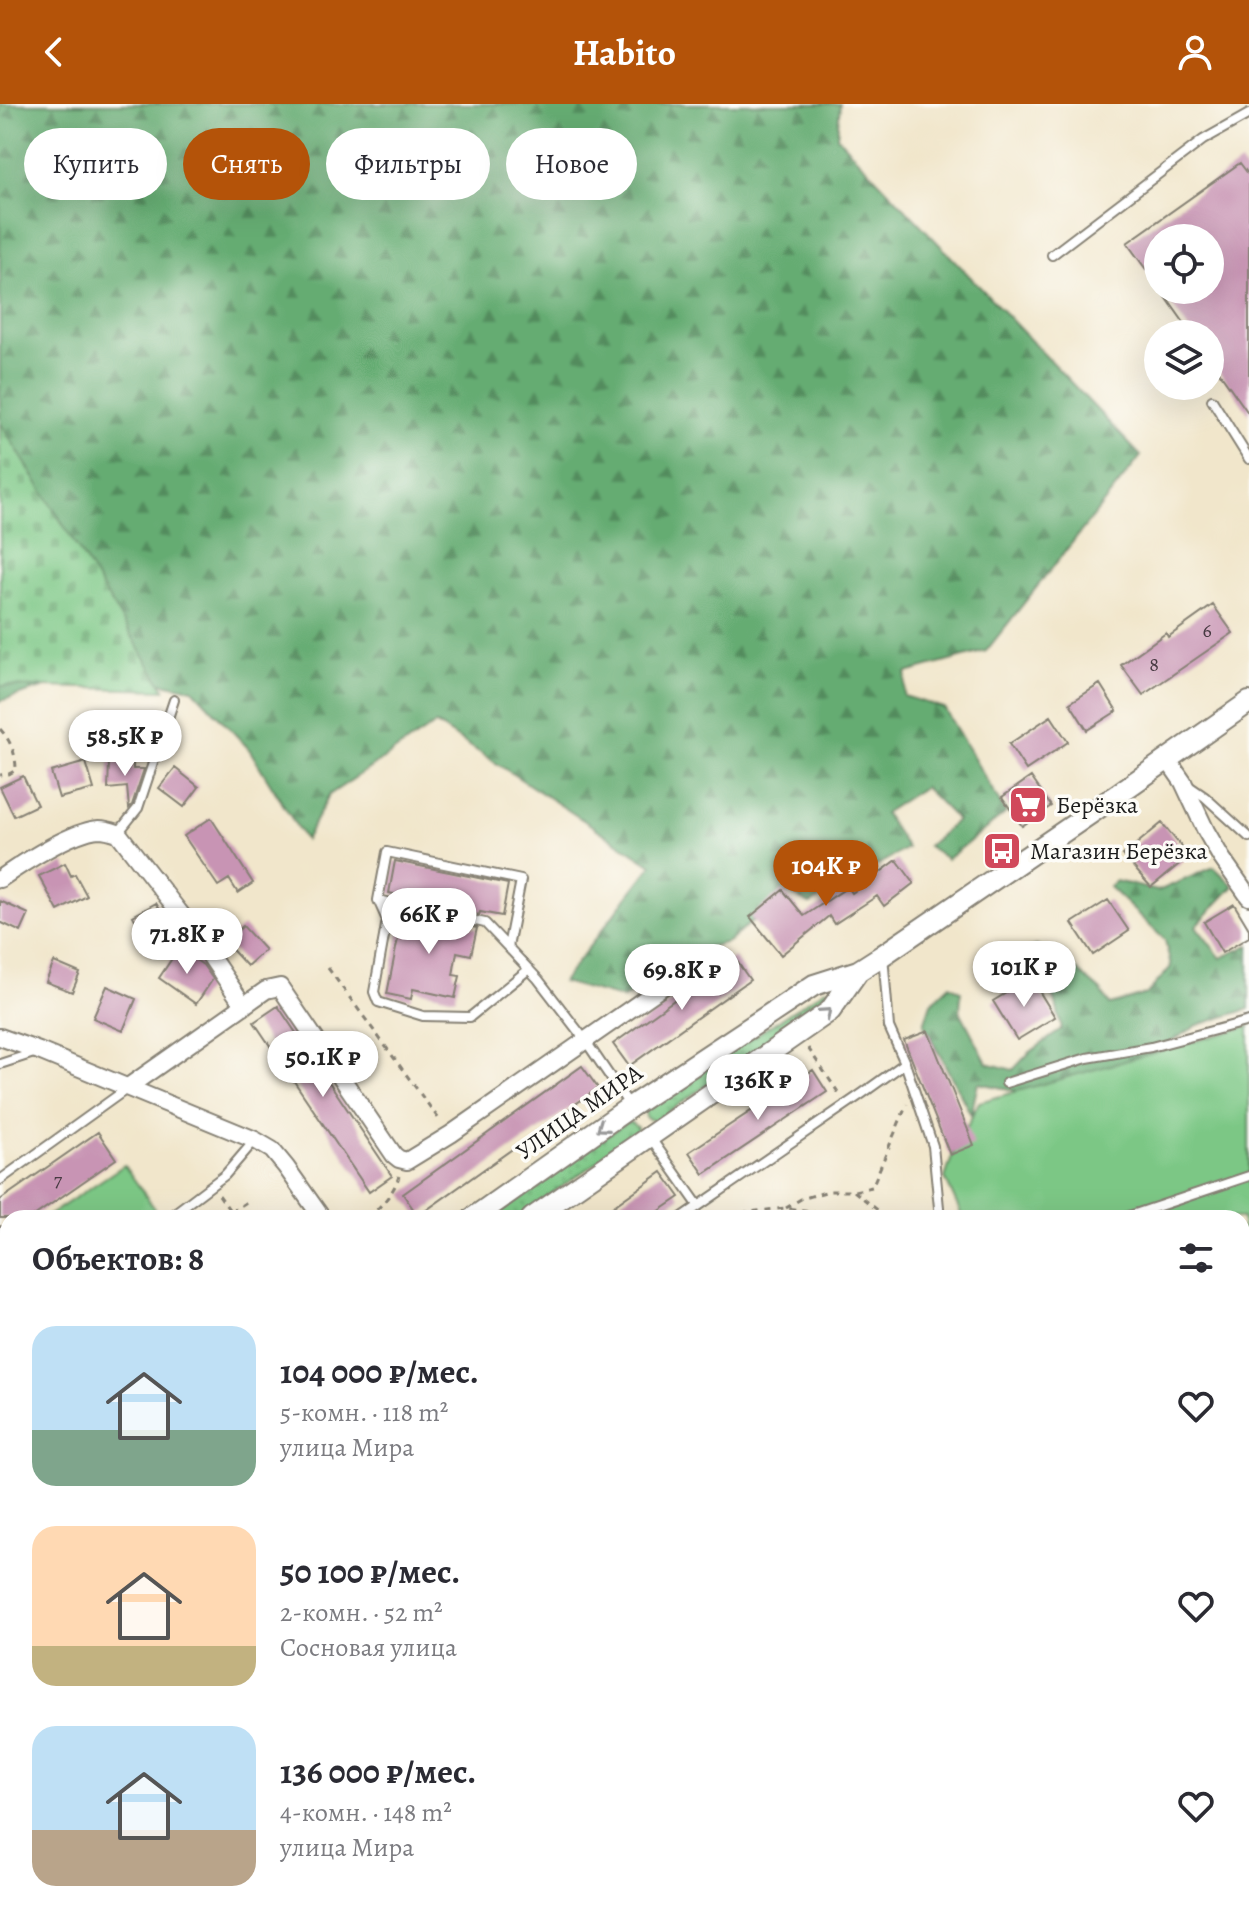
<!DOCTYPE html>
<html lang="ru">
<head>
<meta charset="utf-8">
<style>
	:root { --surface:#fff; --page:#f7f7f7; --text:#2b2b33; --muted:#7c7c81; --accent:#b45309 }
	body { margin:0; font-family:Alegreya,serif; background:var(--page); color:var(--text); height:100vh; display:flex; flex-direction:column; font-size:30px; white-space:nowrap }
	* { box-sizing:border-box; margin:0 }
	p { font-size:26px; color:var(--muted) }
	.icon { flex:none; width:44px; height:44px; fill:none; stroke:currentColor; stroke-width:2; stroke-linecap:round; stroke-linejoin:round }
	.map { position:relative; flex:1; overflow:hidden }
	.drawer { position:absolute; left:0px; top:1106px; width:1250px; height:714px; display:flex; flex-direction:column; background:var(--surface); border-radius:24px 24px 0 0; box-shadow:0 8px 32px #0002 }
	.drawer>* { flex:none }
	.hud { position:absolute; left:24px; top:24px; width:800px; height:72px; display:flex; gap:16px }
	.fabs { position:absolute; left:1144px; top:120px; display:grid; gap:16px }
	.fabs a { display:grid; place-items:center; width:80px; height:80px; border-radius:50%; background:var(--surface); box-shadow:0 8px 32px #0002; font-size:40px }
	.price { position:absolute; translate:-50% -68px; padding:0 18px; border-radius:28px; background:#fff; color:#222; font-size:26px; line-height:52px; filter:drop-shadow(0 2px 4px #0008) }
	.price::after { content:''; position:absolute; left:50%; top:48px; width:24px; height:18px; margin-left:-12px; background:inherit; clip-path:polygon(0 0,100% 0,50% 100%) }
	.price.selected { background:var(--accent); color:#fff }
	ul { padding:0; list-style:none }
	li { display:flex; align-items:center; gap:24px; height:200px; padding:0 32px }
	li span { display:grid; place-items:center; flex:none; width:224px; height:160px; border-radius:24px; color:#555 }
	li>.icon { margin-inline-start:auto }
	span .icon { width:96px; height:96px; fill:#fffc; stroke-width:1 }
	li b { font-size:34px }
	h2 { display:flex; justify-content:space-between; align-items:center; height:96px; padding:0 32px; font-size:34px }
	.tag { padding:0 28px; border-radius:36px; background:var(--surface); box-shadow:0 8px 32px #0002; font-size:28px; line-height:72px }
	.tag.selected { background:var(--accent); color:#fff }
	header { display:flex; justify-content:space-between; align-items:center; height:104px; padding:0 32px; background:var(--accent); color:#fff; font-size:36px; font-weight:700 }
	.map>svg:first-child { display:block }
</style>
</head>
<body>
<header><svg class="icon" aria-label="back" viewBox="0 0 24 24"><path d="M15 5l-7 7 7 7"/></svg>Habito<svg class="icon" aria-label="person" viewBox="0 0 24 24"><circle cx="12" cy="8" r="4"/><path d="M4 21q1-7 8-7t8 7"/></svg></header>
<div class="map">
<svg width="1249" height="1819" viewBox="0 0 1249 1819">
	<defs>
		<pattern id="grass-tufts" width="24" height="20" patternUnits="userSpaceOnUse" patternTransform="scale(2)"><rect width="24" height="20" fill="#7cc785"/><path d="M3 7l-1-3M5 7V3M7 7l1-3M15 17l-1-3M17 17v-4M19 17l1-3" fill="none" stroke="#6baa72"/></pattern>
		<pattern id="forest-firs" width="22" height="20" patternUnits="userSpaceOnUse" patternTransform="scale(2)"><rect width="22" height="20" fill="#65ac72"/><path d="M5 1l3.5 6h-7zM16 11l3.5 6h-7z" fill="#528b5d"/></pattern>
		<pattern id="cemetery-stones" width="16" height="16" patternUnits="userSpaceOnUse" patternTransform="scale(2)"><rect width="16" height="16" fill="#7cc785"/><path d="M2 7V4a2 2 0 0 1 4 0v3zM10 15v-3a2 2 0 0 1 4 0v3z" fill="#6baa72"/></pattern>
		<pattern id="park-dots" width="8" height="8" patternUnits="userSpaceOnUse" patternTransform="scale(2)"><rect width="8" height="8" fill="#7cc785"/><path d="M2 2h.1M6 6h.1" fill="none" stroke="#6baa72" stroke-width="1.8" stroke-linecap="round"/></pattern>
	</defs>
	<rect width="100%" height="100%" fill="#fdfcf7"/>
	<filter id="ink" filterUnits="userSpaceOnUse"><feTurbulence type="fractalNoise" baseFrequency=".0125" numOctaves="2"/><feDisplacementMap in="SourceGraphic" scale="16" xChannelSelector="R" yChannelSelector="G"/><feConvolveMatrix kernelMatrix="1 2 1 2 8 2 1 2 1" color-interpolation-filters="sRGB"/></filter>
	<filter id="wash" filterUnits="userSpaceOnUse"><feTurbulence type="fractalNoise" baseFrequency=".006" numOctaves="4" result="noise"/><feDisplacementMap in="SourceGraphic" scale="32" xChannelSelector="R" yChannelSelector="G"/><feGaussianBlur stdDeviation="1.8" result="paint"/><feColorMatrix in="noise" values="0 0 0 0 0 0 0 0 0 0 0 0 0 0 0 0 0 1.4 0 .05"/><feComposite in="paint" operator="in"/></filter>
	<g filter="url(#wash)">
		<rect width="100%" height="100%" fill="#f1e6cb"/>
		<path fill="url(#grass-tufts)" stroke="#4c7250" stroke-width="2" d="M 0,1422 L 8,1423 L 8,1670 L 0,1677 Z
			M 515,1812 L 815,1812 L 805,1815 L 804,1819 L 513,1819 Z"/>
		<path fill="url(#forest-firs)" stroke="#406447" stroke-width="2" d="M 0,0 L 840,0 L 837,33 L 1141,352 L 986,547 L 906,569 L 904,592 L 944,604 L 1006,709 L 947,755 L 928,742 L 957,716 L 924,683 L 884,709 L 907,744 L 810,800 L 787,788 L 728,838 L 684,849 L 624,895 L 562,878 L 652,761 L 436,620 L 329,691 L 305,736 L 249,645 L 193,585 L 98,567 L 0,597 Z
			M 1214,763 L 1234,782 L 1196,822 L 1221,854 L 1249,841 L 1249,905 L 1198,921 L 1134,961 L 1037,991 L 978,979 L 971,1011 L 924,920 L 931,899 L 950,881 L 961,887 L 960,907 L 987,959 L 1013,966 L 1029,949 L 1062,925 L 1055,896 L 1026,866 L 1008,861 L 1015,849 L 1036,842 L 1054,847 L 1101,887 L 1110,901 L 1147,890 L 1171,863 L 1165,836 L 1109,783 L 1116,777 L 1158,787 Z"/>
		<path fill="url(#cemetery-stones)" stroke="#4c7250" stroke-width="2" d="M 0,318 L 165,586 L 0,582 Z"/>
		<path fill="url(#park-dots)" stroke="#4c7250" stroke-width="2" d="M 826,885 L 832,888 L 834,893 L 655,1017 L 646,1014 L 645,1007 L 648,1002 Z
			M 630,1018 L 637,1023 L 637,1028 L 634,1032 L 517,1114 L 490,1114 L 625,1019 Z"/>
		<path fill="#7cc785" stroke="#4c7250" stroke-width="2" d="M 1249,922 L 1249,1556 L 1242,1558 L 1242,1114 L 963,1114 L 945,1074 L 952,1053 L 979,998 Z
			M 124,1061 L 155,1105 L 142,1114 L 45,1114 Z
			M 8,1139 L 8,1361 L 0,1367 L 0,1145 Z"/>
		<g fill="none" stroke-linecap="round" stroke-linejoin="round">
			<path stroke="#65b6e0" stroke-width="28" d="M 8,1722 L 5,1724 L 1,1747 L 8,1754
				M 37,1812 L 38,1819
				M 150,1812 L 160,1819"/>
		</g>
		<g id="blocks">
			<path fill="#c894b4" d="M 1240,59 L 1249,71 L 1249,310 L 1210,255 L 1210,230 L 1192,230 L 1161,186 L 1210,186 L 1210,134 L 1158,134 L 1158,182 L 1127,139 Z
				M 1213,501 L 1233,529 L 1143,591 L 1121,561 L 1166,529 L 1168,533 Z
				M 1100,580 L 1117,607 L 1087,626 L 1070,599 Z
				M 1051,612 L 1068,638 L 1026,666 L 1009,640 Z
				M 133,657 L 133,665 L 144,665 L 132,701 L 129,704 L 127,683 L 108,685 L 109,658 Z
				M 86,658 L 94,685 L 59,694 L 51,668 Z
				M 175,664 L 199,683 L 184,703 L 159,684 Z
				M 23,672 L 37,701 L 14,712 L 0,683 Z
				M 1031,673 L 1051,702 L 1022,722 L 1002,693 Z
				M 211,714 L 253,779 L 238,789 L 229,775 L 218,782 L 184,732 Z
				M 1162,719 L 1189,752 L 1151,783 L 1123,751 Z
				M 897,756 L 914,779 L 884,802 L 877,792 L 834,820 L 829,812 L 781,851 L 750,813 L 783,786 L 804,812 L 848,783 L 852,789 Z
				M 395,757 L 508,780 L 502,812 L 480,808 L 479,811 L 406,795 L 407,793 L 389,789 Z
				M 65,759 L 71,772 L 75,770 L 87,792 L 58,807 L 39,772 Z
				M 1108,796 L 1129,827 L 1093,851 L 1072,819 Z
				M 0,797 L 29,810 L 21,828 L 0,818 Z
				M 156,799 L 170,823 L 147,837 L 133,812 Z
				M 1234,800 L 1249,825 L 1249,833 L 1222,849 L 1204,818 Z
				M 403,809 L 477,824 L 471,851 L 457,848 L 453,871 L 460,872 L 455,894 L 413,885 L 411,895 L 387,890 Z
				M 243,822 L 265,846 L 247,862 L 225,838 Z
				M 179,844 L 203,861 L 213,875 L 196,900 L 159,874 Z
				M 734,853 L 750,876 L 629,962 L 613,940 Z
				M 54,858 L 80,869 L 72,888 L 46,878 Z
				M 1031,874 L 1055,913 L 1017,936 L 993,897 Z
				M 107,882 L 136,895 L 123,927 L 93,914 Z
				M 278,902 L 392,1072 L 369,1088 L 254,918 Z
				M 928,927 L 974,1041 L 950,1051 L 904,936 Z
				M 582,962 L 598,984 L 418,1112 L 403,1090 Z
				M 813,966 L 827,988 L 704,1070 L 689,1048 Z
				M 98,1028 L 116,1055 L 31,1114 L 0,1114 L 0,1096 Z
				M 662,1068 L 680,1093 L 649,1114 L 597,1114 Z"/>
		</g>
	</g>
	<g filter="url(#ink)">
		<use href="#blocks" fill-opacity="0" stroke="#868174" stroke-width="2"/>
		<g fill="none" stroke-linecap="round" stroke-linejoin="round">
			<defs>
				<path id="service" d="M 1052,151 L 1203,36 L 1249,10
					M 1212,296 L 1249,355
					M 1189,682 L 1205,693 L 1249,733
					M 118,729 L 138,704 L 174,596
					M 378,796 L 485,819 L 538,875 L 585,936 L 630,1002
					M 508,843 L 521,776 L 387,748 L 378,796 L 387,816 L 374,888 L 378,898 L 423,912 L 470,913 L 529,865
					M 883,851 L 889,923 L 905,959 L 933,1042 L 940,1114
					M 0,960 L 37,948
					M 1006,979 L 1087,954 L 1151,943 L 1249,917
					M 650,1033 L 698,1101
					M 0,1076 L 128,984
					M 168,1114 L 225,1071 L 255,1036
					M 681,1114 L 863,989 L 905,959
					M 1123,1114 L 1249,1072
					M 0,1127 L 8,1132
					M 1242,1212 L 1249,1209
					M 1242,1290 L 1249,1288
					M 1242,1427 L 1249,1425
					M 1242,1566 L 1249,1564"/>
				<path id="minor" d="M 1167,655 L 1183,678 L 1206,727 L 1221,753 L 1249,793
					M 0,775 C 23,759 72,727 99,725 C 106,725 112,727 118,729 L 190,822 L 244,902
					M 0,933 L 39,947 L 255,1036 L 272,1046 L 286,1063 L 322,1114
					M 128,983 L 266,886 L 280,883 L 394,1051 L 399,1055 L 407,1057 L 451,1030 L 701,856
					M 1242,1743 L 1249,1744
					M 829,1819 L 830,1812"/>
				<path id="tertiary" d="M 473,1114 L 630,1003 L 814,881 L 858,867 L 883,851 L 1091,709 L 1249,598
					M 532,1114 L 830,907 L 858,867"/>
			</defs>
			<use href="#service" stroke="#868174" stroke-width="12"/>
			<use href="#minor" stroke="#868174" stroke-width="20"/>
			<use href="#tertiary" stroke="#868174" stroke-width="24"/>
			<path stroke="#868174" stroke-width="3" stroke-dasharray="6 6" stroke-linecap="butt" d="M 0,625 C 11,637 16,650 16,666 L 9,670 L 0,671
				M 328,864 L 441,1018
				M 808,944 L 840,991
				M 854,1087 L 885,1112
				M 219,1091 L 235,1114
				M 786,1104 L 801,1095 L 829,1087 L 854,1087 L 872,1083 L 907,1000
				M 231,1108 L 248,1097
				M 707,1109 L 710,1112 L 786,1104 L 868,1114 L 902,1114
				M 368,1114 C 381,1102 394,1089 399,1072
				M 914,1114 L 930,1112
				M 0,1689 L 8,1682
				M 325,1812 L 326,1819"/>
			<use href="#service" stroke="#fff" stroke-width="8"/>
			<use href="#minor" stroke="#fff" stroke-width="16"/>
			<use href="#tertiary" stroke="#fff" stroke-width="20"/>
		</g>
		<defs><path id="oneway-chevron" d="M-2-3.5L2.5 0L-2 3.5" fill="none" stroke-width="1.6" stroke-linecap="round" stroke-linejoin="round" transform="scale(2)"/></defs>
		<g stroke="#999">
			<use href="#oneway-chevron" transform="translate(826 909) rotate(-41)"/>
			<use href="#oneway-chevron" transform="translate(602 1023) rotate(145)"/>
		</g>
	</g>
	<defs>
		<symbol id="supermarket-square" viewBox="-11 -11 22 22"><rect x="-9" y="-9" width="18" height="18" rx="4" fill="#d1495b" stroke="#fdfcf7"/><path d="M-6-5.5h2.5l.6 2H6L4.5 2H-2.5L-4.4-4H-6ZM-1.5 3.2a1.3 1.3 0 1 0 .1 0ZM3 3.2a1.3 1.3 0 1 0 .1 0Z" fill="#fff"/></symbol>
		<symbol id="bus-square" viewBox="-11 -11 22 22"><rect x="-9" y="-9" width="18" height="18" rx="4" fill="#d1495b" stroke="#fdfcf7"/><path d="M-5-6H5V4H4V6H2V4H-2V6H-4V4H-5ZM-3.5-4V0h7V-4ZM-3.5 1.2v1.5H-2V1.2ZM2 1.2v1.5H3.5V1.2Z" fill="#fff"/></symbol>
	</defs>
	<g fill-rule="evenodd">
		<use href="#supermarket-square" x="1006" y="679" width="44" height="44"/>
		<use href="#bus-square" x="980" y="725" width="44" height="44"/>
	</g>
	<g text-anchor="middle" stroke-width="7" stroke-linejoin="round" paint-order="stroke">
		<g font-size="20" fill="#473a42">
			<text x="1207" y="533">6</text>
			<text x="1154" y="567">8</text>
			<text x="58" y="1082">7</text>
		</g>
		<g font-size="24" fill="#1c1c1c" stroke="#fdfcf7" text-anchor="start">
			<text x="1056" y="709">Берёзка</text>
			<text x="1030" y="755">Магазин Берёзка</text>
		</g>
		<g font-size="24" fill="#1c1c1c" stroke="#fdfcf7">
			<text transform="translate(579 1008) rotate(-35)" y="8">УЛИЦА МИРА</text>
		</g>
	</g>
</svg>
<div class="fabs">
<a><svg class="icon" aria-label="locate" viewBox="0 0 24 24"><circle cx="12" cy="12" r="6"/><path d="M12 2v4M12 18v4M2 12h4M18 12h4"/></svg></a>
<a><svg class="icon" aria-label="layers" viewBox="0 0 24 24"><path d="M12 4l9 5-9 5-9-5zM3 14l9 5 9-5"/></svg></a>
</div>
<b class="price" style="left:125px;top:674px">58.5K ₽</b>
<b class="price selected" style="left:826px;top:804px">104K ₽</b>
<b class="price" style="left:429px;top:852px">66K ₽</b>
<b class="price" style="left:187px;top:872px">71.8K ₽</b>
<b class="price" style="left:1024px;top:905px">101K ₽</b>
<b class="price" style="left:682px;top:908px">69.8K ₽</b>
<b class="price" style="left:323px;top:995px">50.1K ₽</b>
<b class="price" style="left:758px;top:1018px">136K ₽</b>
<div class="hud">
<a class="tag">Купить</a>
<a class="tag selected">Снять</a>
<a class="tag">Фильтры</a>
<a class="tag">Новое</a>
</div>
<section class="drawer">
<h2>Объектов: 8<svg class="icon" aria-label="filters" viewBox="0 0 24 24"><path d="M4 7h16M4 17h16"/><circle cx="9" cy="7" r="2"/><circle cx="15" cy="17" r="2"/></svg></h2>
<ul>
<li><span style="background:linear-gradient(#bfe0f5 65%,#7fa58c 0)"><svg class="icon" aria-label="home" viewBox="0 0 24 24"><path d="M3 11l9-7 9 7M6 9v11h12V9"/></svg></span><div><b>104 000 ₽/мес.</b><p>5-комн. · 118 m²</p><p>улица Мира</p></div><svg class="icon" aria-label="heart" viewBox="0 0 24 24"><path d="M12 20l-8-8c-3-5 5-10 8-4 3-6 11-1 8 4z"/></svg></li>
<li><span style="background:linear-gradient(#ffd9b3 75%,#c2b280 0)"><svg class="icon" aria-label="home" viewBox="0 0 24 24"><path d="M3 11l9-7 9 7M6 9v11h12V9"/></svg></span><div><b>50 100 ₽/мес.</b><p>2-комн. · 52 m²</p><p>Сосновая улица</p></div><svg class="icon" aria-label="heart" viewBox="0 0 24 24"><path d="M12 20l-8-8c-3-5 5-10 8-4 3-6 11-1 8 4z"/></svg></li>
<li><span style="background:linear-gradient(#bfe0f5 65%,#b9a48a 0)"><svg class="icon" aria-label="home" viewBox="0 0 24 24"><path d="M3 11l9-7 9 7M6 9v11h12V9"/></svg></span><div><b>136 000 ₽/мес.</b><p>4-комн. · 148 m²</p><p>улица Мира</p></div><svg class="icon" aria-label="heart" viewBox="0 0 24 24"><path d="M12 20l-8-8c-3-5 5-10 8-4 3-6 11-1 8 4z"/></svg></li>
</ul>
</section>
</div>
</body>
</html>
